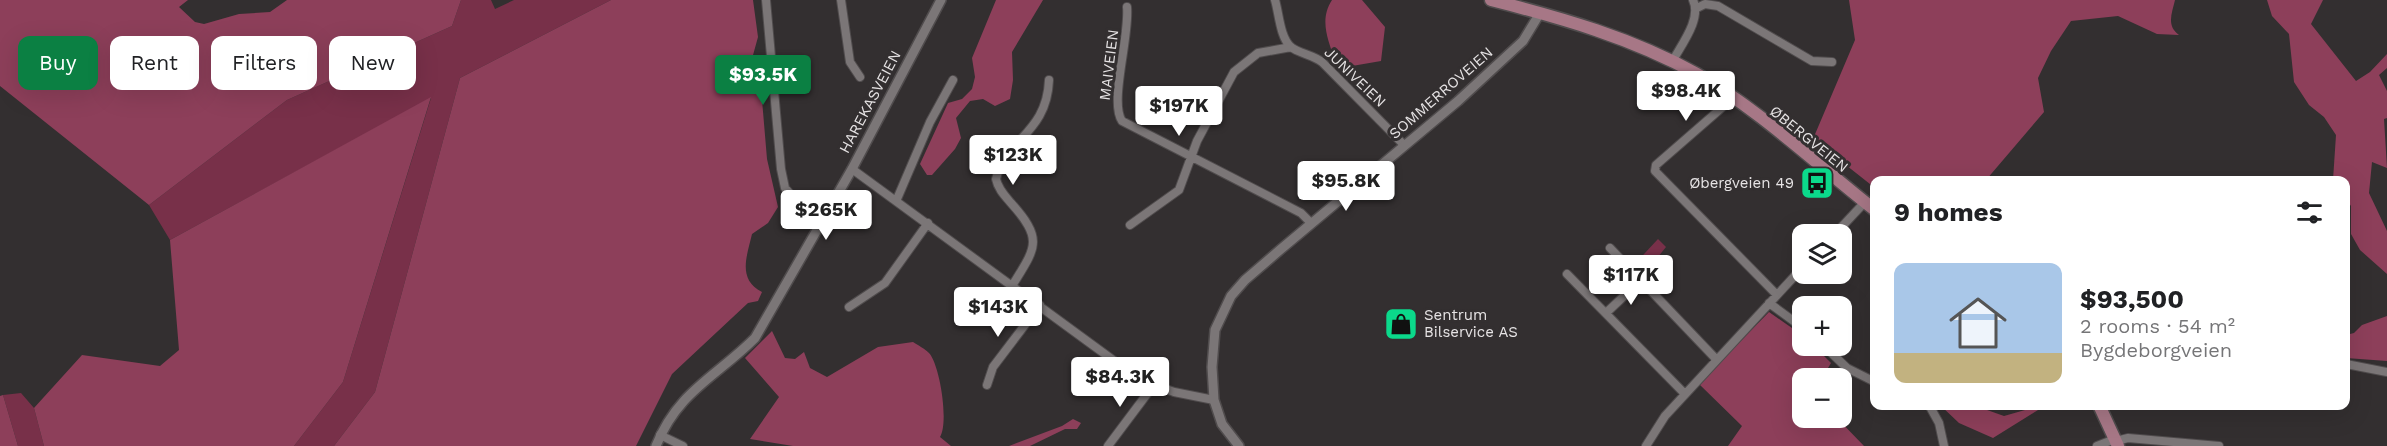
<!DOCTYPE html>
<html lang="en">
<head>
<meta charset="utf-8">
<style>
	:root { --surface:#fff; --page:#f6f6f6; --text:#202124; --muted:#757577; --accent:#0b8043 }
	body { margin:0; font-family:"Work Sans",sans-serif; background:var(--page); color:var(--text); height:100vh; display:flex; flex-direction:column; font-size:22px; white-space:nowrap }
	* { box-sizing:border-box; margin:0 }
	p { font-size:20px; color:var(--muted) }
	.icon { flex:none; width:33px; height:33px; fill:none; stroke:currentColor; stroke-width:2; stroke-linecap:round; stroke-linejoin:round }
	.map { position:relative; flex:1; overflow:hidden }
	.panel { position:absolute; left:1870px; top:176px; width:480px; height:234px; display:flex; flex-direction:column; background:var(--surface); border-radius:12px; box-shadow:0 6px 24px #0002 }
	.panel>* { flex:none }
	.guide { position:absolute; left:18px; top:36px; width:570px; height:54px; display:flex; gap:12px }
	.buttons { position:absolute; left:1792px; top:224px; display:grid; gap:12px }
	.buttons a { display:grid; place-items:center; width:60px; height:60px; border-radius:12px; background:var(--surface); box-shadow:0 6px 24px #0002; font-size:30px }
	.price { position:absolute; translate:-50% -51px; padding:0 14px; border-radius:6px; background:#fff; color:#222; font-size:20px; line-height:39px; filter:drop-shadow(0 2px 3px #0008) }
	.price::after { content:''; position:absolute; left:50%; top:36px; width:18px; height:14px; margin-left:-9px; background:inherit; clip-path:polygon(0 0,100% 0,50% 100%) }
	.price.on { background:var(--accent); color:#fff }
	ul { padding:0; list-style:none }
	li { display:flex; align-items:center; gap:18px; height:150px; padding:0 24px }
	li span { display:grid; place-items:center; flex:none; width:168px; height:120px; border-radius:12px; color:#555 }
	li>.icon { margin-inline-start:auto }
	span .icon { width:72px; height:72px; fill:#fffc; stroke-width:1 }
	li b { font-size:26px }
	h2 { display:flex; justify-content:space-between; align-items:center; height:72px; padding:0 24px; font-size:26px }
	.chip { padding:0 21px; border-radius:12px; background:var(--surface); box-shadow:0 6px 24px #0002; font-size:21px; line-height:54px }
	.chip.on { background:var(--accent); color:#fff }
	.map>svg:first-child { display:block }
</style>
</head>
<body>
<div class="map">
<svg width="2387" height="446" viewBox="0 0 2387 446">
	<rect width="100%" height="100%" fill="#332f30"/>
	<path fill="#783049" d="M 461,0 L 491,0 L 495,9 L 514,0 L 611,0 L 460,78 L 375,392 L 334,446 L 294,446 L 343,382 L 431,98 L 170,240 L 149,205 L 287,100 L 452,26 Z
		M 1658,239 L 1666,247 L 1641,278 L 1631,268 Z
		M 21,393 L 34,408 L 44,446 L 18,446 L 3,395 Z"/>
	<path fill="#8d3f5a" d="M 0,0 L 188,0 L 179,7 L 195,22 L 204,24 L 239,14 L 270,12 L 287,0 L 461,0 L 452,26 L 287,100 L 149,205 L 0,86 Z
		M 611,0 L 753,0 L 758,37 L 750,66 L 761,88 L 767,159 L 778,207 L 768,223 L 752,234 C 747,256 737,279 762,292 L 758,301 L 748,303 L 672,374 L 636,446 L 334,446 L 375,392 L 460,78 Z
		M 996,0 L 1043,0 L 1012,52 L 1013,80 L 1010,99 L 995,106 L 983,99 L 970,101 L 956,118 L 961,138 L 955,149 L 932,175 L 927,175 L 920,164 L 948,103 L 962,99 L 972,89 L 975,77 L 972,58 Z
		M 1332,0 L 1362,0 L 1385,27 L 1381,61 L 1352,66 L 1335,61 C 1328,39 1319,20 1332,0 Z
		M 1849,0 L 2175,0 C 2172,13 2166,26 2179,35 L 2157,34 L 2118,16 L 2071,21 L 2051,51 L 2038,78 L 2044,112 L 1986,180 L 1875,180 L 1875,188 L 1813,139 L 1855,40 Z
		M 2267,0 L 2323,0 L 2311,24 L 2356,81 L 2370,72 L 2387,54 L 2387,68 L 2379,75 L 2387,91 L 2387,118 L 2384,119 L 2387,168 L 2372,162 L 2369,193 L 2387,231 L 2387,274 L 2360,250 L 2351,234 L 2351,206 L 2346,199 L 2346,180 L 2333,180 L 2336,135 L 2324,117 L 2309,105 L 2294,82 L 2289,34 L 2272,16 Z
		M 431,97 L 343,382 L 294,446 L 44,446 L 34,408 L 82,355 L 160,366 L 179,350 L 170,240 Z
		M 1769,312 L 1802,335 L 1803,345 L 1813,345 L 1831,363 L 1822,378 L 1803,378 L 1803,417 L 1836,417 L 1864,446 L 1728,446 L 1742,426 L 1699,384 Z
		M 2387,316 L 2387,361 L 2346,358 L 2346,335 L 2354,333 L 2362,325 Z
		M 772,331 L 785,358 L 795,359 L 804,352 L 810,368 L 827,377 L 878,347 L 913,342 C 918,345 925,349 929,353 C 940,365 949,423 940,437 L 951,446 L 793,446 L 750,439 L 779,397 L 745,358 Z
		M 3,395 L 18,446 L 0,446 L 0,396 Z
		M 1940,405 L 1973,405 L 2004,416 L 2025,410 L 2028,405 L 2046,405 L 1993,438 L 1959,423 Z
		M 1073,419 L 1081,423 L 1077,429 L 1065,429 L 1030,446 L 1009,446 L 1062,426 Z"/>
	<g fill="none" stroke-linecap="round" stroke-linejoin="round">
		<defs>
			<path id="minor" d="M 766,0 L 781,169 L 785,188 L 794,198
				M 841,0 L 850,62 L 860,77
				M 1275,0 C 1279,13 1280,38 1291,47 C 1298,53 1313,55 1322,62 L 1404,145
				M 1127,7 C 1130,36 1109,102 1122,121 L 1301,213 L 1311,223
				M 1697,8 L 1705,4 L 1718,6 L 1812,61 L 1832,62
				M 1672,62 C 1681,45 1702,19 1693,0
				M 1733,98 L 1656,165 L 1655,171 L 1777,295
				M 852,169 L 1139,379 L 1174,392 L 1214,400
				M 897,199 L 930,122 L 953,80
				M 1130,225 L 1179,190 L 1197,141 L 1234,72 L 1258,53 L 1291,47
				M 1835,234 L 1865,202
				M 1610,248 L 1716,359
				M 1567,274 L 1684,393
				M 1012,286 C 1036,247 1044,240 1011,203 C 1005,196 998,189 996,179 C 1006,139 1047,133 1049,80
				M 1769,303 L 1803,328
				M 849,307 L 885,283 L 928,223
				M 1606,313 L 1640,281
				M 1823,345 L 1847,368 L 1875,382
				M 2346,364 L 2387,372
				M 987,385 L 993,367 L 1040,305
				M 1929,405 L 1939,423 L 1944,446
				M 660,435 L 683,446
				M 2116,441 L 2128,438 L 2219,446
				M 1108,446 L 1153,386
				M 1646,446 L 1665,416 L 1803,267
				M 2097,446 L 2115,439"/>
			<path id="tertiary" d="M 656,446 C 678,391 716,377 755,338 L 852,169 L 941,0
				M 1239,446 L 1222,424 L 1214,400 L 1212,367 L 1215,330 L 1231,296 L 1245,280 L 1281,249 L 1458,101 L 1523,41 L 1540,13"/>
			<path id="primary" d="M 1491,0 C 1562,18 1632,38 1697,74 C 1757,108 1820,167 1875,210
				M 2099,405 L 2118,446"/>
		</defs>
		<use href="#minor" stroke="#504c4d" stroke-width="10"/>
		<use href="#tertiary" stroke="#504c4d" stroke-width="12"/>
		<use href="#primary" stroke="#504c4d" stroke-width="15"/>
		<use href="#minor" stroke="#7b7677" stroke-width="8"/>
		<use href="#tertiary" stroke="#7b7677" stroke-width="9"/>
		<use href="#primary" stroke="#a77786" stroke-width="12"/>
	</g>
	<defs>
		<symbol id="bus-square" viewBox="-11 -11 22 22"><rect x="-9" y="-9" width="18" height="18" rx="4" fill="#0bd98b" stroke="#332f30"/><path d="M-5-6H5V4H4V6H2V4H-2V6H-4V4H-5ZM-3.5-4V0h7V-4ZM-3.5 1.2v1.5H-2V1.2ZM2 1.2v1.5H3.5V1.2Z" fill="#111"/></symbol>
		<symbol id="shop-square" viewBox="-11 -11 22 22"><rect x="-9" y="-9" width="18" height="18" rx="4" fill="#0bd98b" stroke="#332f30"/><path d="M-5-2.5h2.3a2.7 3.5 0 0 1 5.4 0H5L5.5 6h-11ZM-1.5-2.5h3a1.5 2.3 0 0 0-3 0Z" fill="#111"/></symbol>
	</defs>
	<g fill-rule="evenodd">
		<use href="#bus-square" x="1798" y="164" width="38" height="38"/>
		<use href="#shop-square" x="1382" y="305" width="38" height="38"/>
	</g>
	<g text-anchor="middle" stroke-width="6" stroke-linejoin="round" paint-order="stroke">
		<g font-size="15" fill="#e6e3e4" stroke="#332f30">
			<text transform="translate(1109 65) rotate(-83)" y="5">MAIVEIEN</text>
			<text transform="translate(1355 77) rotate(44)" y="5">JUNIVEIEN</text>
			<text transform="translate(1441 93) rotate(-41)" y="5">SOMMERROVEIEN</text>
			<text transform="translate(870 102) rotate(-62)" y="5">HAREKASVEIEN</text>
			<text transform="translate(1809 139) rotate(39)" y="5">ØBERGVEIEN</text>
		</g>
		<g font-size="15" fill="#e6e3e4" stroke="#332f30" text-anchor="end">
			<text x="1794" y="188">Øbergveien 49</text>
			<text x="1424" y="320" text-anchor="start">Sentrum<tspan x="1424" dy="17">Bilservice AS</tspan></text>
		</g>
	</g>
</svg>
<div class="buttons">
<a><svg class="icon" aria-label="layers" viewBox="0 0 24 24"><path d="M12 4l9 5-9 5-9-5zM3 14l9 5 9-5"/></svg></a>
<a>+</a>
<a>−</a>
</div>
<b class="price on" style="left:763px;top:106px">$93.5K</b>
<b class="price" style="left:1686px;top:122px">$98.4K</b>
<b class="price" style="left:1179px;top:137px">$197K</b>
<b class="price" style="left:1013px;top:186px">$123K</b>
<b class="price" style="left:1346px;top:212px">$95.8K</b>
<b class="price" style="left:826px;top:241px">$265K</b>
<b class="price" style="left:1631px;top:306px">$117K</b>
<b class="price" style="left:998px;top:338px">$143K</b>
<b class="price" style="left:1120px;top:408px">$84.3K</b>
<div class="guide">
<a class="chip on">Buy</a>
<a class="chip">Rent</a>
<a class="chip">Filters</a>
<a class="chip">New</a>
</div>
<section class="panel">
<h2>9 homes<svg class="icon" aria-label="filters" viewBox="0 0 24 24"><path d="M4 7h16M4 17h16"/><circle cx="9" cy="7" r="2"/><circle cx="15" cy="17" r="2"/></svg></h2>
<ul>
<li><span style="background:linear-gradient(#a9c7e8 75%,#c2b280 0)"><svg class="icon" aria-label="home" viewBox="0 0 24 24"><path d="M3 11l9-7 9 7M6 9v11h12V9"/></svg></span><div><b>$93,500</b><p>2 rooms · 54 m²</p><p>Bygdeborgveien</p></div></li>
</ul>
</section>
</div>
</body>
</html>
